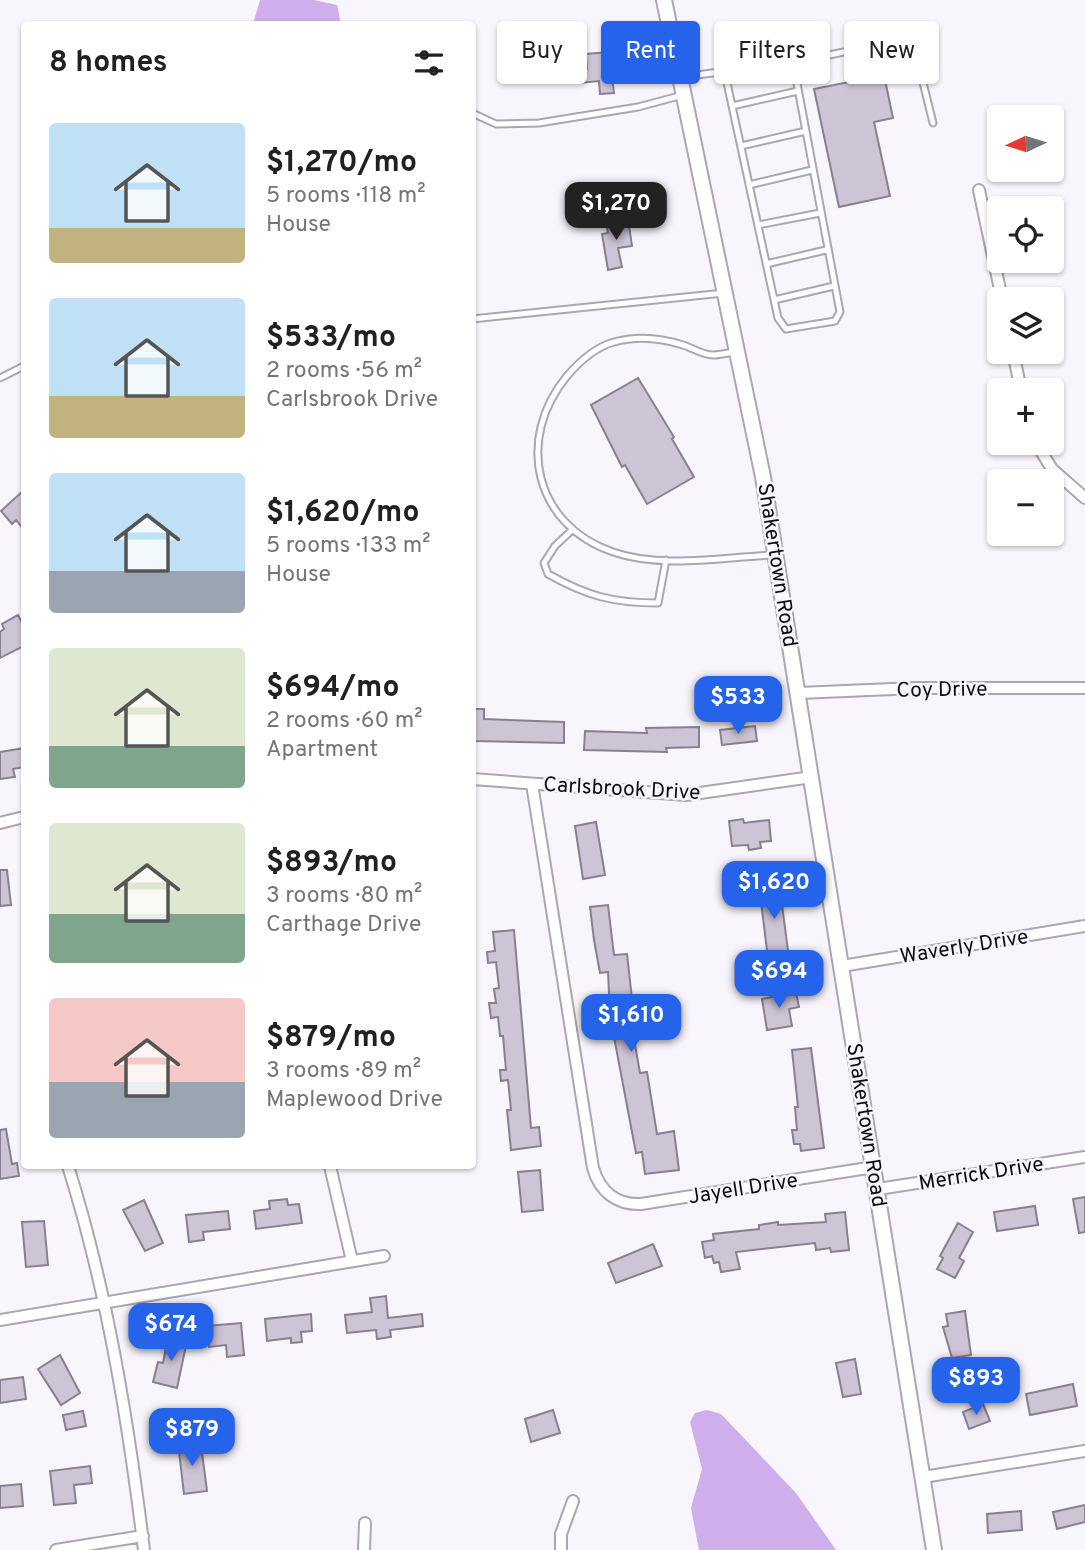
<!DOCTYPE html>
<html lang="en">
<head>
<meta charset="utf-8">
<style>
	:root { --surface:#fff; --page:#f2f2f2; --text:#202124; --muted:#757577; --accent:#2563eb }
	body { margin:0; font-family:Overpass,sans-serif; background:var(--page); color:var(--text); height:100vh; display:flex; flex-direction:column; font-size:26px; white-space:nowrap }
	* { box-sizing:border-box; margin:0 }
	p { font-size:23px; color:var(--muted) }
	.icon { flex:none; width:38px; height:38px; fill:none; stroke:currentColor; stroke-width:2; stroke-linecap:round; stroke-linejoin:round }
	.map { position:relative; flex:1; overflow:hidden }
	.sheet { position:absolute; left:21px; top:21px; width:455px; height:1148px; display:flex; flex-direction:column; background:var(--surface); border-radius:7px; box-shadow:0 2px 5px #0004 }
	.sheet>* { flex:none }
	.guide { position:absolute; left:497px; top:21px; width:483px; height:63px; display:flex; gap:14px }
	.needle { width:46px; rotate:266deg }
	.fabs { position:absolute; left:987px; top:105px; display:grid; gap:14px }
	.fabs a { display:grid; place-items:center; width:77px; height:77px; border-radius:7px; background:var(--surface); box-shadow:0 2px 5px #0004; font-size:35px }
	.price { position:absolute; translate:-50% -60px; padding:0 16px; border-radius:14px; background:var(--accent); color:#fff; font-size:23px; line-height:46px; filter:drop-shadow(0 2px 4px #0008) }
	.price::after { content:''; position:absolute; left:50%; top:42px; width:21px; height:16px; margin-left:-10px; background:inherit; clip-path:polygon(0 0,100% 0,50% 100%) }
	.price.current { background:#222; color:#fff }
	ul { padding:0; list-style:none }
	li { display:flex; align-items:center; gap:21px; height:175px; padding:0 28px }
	li span { display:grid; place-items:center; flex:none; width:196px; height:140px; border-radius:7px; color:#555 }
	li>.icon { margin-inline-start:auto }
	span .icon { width:84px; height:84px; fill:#fffc; stroke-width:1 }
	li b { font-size:30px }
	h2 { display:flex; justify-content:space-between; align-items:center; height:84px; padding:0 28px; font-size:30px }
	.pill { padding:0 24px; border-radius:7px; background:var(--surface); box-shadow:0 2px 5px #0004; font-size:24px; line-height:63px }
	.pill.current { background:var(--accent); color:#fff }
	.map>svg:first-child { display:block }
</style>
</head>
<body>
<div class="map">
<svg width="1085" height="1550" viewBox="0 0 1085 1550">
	<rect width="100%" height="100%" fill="#f9f5fc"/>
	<path fill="#cfaeec" d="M 260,0 L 314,0 L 337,5 L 341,24 L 253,24 Z
		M 707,1410 L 721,1414 L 796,1493 L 836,1550 L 699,1550 L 691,1508 L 702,1469 L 690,1422 L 695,1413 Z"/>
	<path fill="#cdc4d5" stroke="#88808f" stroke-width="2" d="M 609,52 L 614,93 L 600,94 L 599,81 L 580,83 L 579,70 L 587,69 L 586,54 Z
		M 884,75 L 893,118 L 874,122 L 890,196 L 839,207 L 814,89 Z
		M 628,219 L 632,246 L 618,248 L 622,267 L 608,270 L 602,234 L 608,233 L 606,223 Z
		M 638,378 L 674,437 L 672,439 L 694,477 L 647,504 L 625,465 L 622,467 L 591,405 Z
		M 24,490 L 24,530 L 16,520 L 12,524 L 1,511 Z
		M 18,615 L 24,627 L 24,646 L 0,658 L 0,632 L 4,629 L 2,624 Z
		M 472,709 L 484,709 L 484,719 L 564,722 L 564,743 L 472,741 Z
		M 755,726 L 757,741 L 722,745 L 720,730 Z
		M 699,727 L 699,747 L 666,748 L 667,752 L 584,750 L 585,731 L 647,733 L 646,728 Z
		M 24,748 L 24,767 L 13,769 L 15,777 L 0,779 L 0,752 Z
		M 743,819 L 744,823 L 769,820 L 771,841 L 760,842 L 761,848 L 749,850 L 748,845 L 732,846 L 729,821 Z
		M 596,822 L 605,875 L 583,879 L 575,826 Z
		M 777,867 L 791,973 L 770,975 L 757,869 Z
		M 0,870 L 7,870 L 11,905 L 0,906 Z
		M 608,905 L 614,955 L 627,954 L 632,999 L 627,999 L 640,1073 L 647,1072 L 657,1134 L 674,1131 L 679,1170 L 645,1174 L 642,1152 L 636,1153 L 610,1016 L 608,972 L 600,973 L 594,940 L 590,907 Z
		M 514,930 L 531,1128 L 539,1127 L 541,1146 L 511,1150 L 507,1110 L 511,1110 L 508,1080 L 501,1081 L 500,1070 L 506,1070 L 503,1036 L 500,1036 L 498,1017 L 491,1018 L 489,1003 L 496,1003 L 494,989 L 499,988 L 496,962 L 488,963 L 487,952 L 495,951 L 493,932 Z
		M 796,992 L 799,1007 L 789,1009 L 792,1026 L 767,1030 L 762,999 Z
		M 811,1048 L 824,1148 L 801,1151 L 800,1144 L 794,1144 L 792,1130 L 797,1130 L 795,1107 L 798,1107 L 792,1050 Z
		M 6,1129 L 12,1164 L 17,1163 L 19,1176 L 0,1179 L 0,1130 Z
		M 540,1170 L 543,1210 L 522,1212 L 518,1172 Z
		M 1085,1197 L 1085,1232 L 1079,1233 L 1073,1199 Z
		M 287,1199 L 288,1205 L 299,1204 L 302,1223 L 256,1229 L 254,1211 L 270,1209 L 269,1201 Z
		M 144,1200 L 163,1243 L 145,1251 L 123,1210 Z
		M 1035,1206 L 1038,1225 L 997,1231 L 994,1212 Z
		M 228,1211 L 230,1229 L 203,1232 L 204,1240 L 189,1242 L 186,1215 Z
		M 845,1212 L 849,1250 L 831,1252 L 830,1248 L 816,1250 L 815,1243 L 736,1252 L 740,1269 L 721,1272 L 719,1262 L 714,1263 L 712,1256 L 705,1258 L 702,1242 L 714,1240 L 713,1234 L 759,1229 L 759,1225 L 778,1222 L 778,1225 L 826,1222 L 825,1214 Z
		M 44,1221 L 48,1265 L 26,1267 L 22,1222 Z
		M 958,1223 L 973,1232 L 959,1258 L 964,1261 L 955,1278 L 937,1269 L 943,1258 L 940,1256 Z
		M 653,1244 L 662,1266 L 616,1283 L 608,1263 Z
		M 386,1296 L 388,1318 L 422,1314 L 423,1326 L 390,1330 L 391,1337 L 377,1339 L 376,1330 L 347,1333 L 345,1315 L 372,1312 L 370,1298 Z
		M 965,1311 L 971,1355 L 952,1358 L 943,1327 L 948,1326 L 946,1314 Z
		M 311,1314 L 312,1331 L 301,1332 L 302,1342 L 291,1343 L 291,1338 L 267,1341 L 265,1319 Z
		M 241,1323 L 244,1355 L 227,1357 L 226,1345 L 209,1347 L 207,1326 Z
		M 168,1337 L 187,1341 L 177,1388 L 153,1382 L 158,1362 L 163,1363 Z
		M 60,1355 L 80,1393 L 61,1405 L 38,1369 Z
		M 855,1359 L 861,1394 L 843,1397 L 836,1363 Z
		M 23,1377 L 26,1399 L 0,1403 L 0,1380 Z
		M 1073,1384 L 1077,1406 L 1030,1415 L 1026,1394 Z
		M 983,1404 L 990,1421 L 969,1429 L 963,1412 Z
		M 553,1410 L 560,1433 L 531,1442 L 525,1419 Z
		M 83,1411 L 86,1426 L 66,1430 L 63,1415 Z
		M 191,1442 L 192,1447 L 201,1445 L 207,1491 L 184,1494 L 178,1443 Z
		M 90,1466 L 92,1483 L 74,1485 L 76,1503 L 54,1505 L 50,1471 Z
		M 21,1484 L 23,1506 L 0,1508 L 0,1486 Z
		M 1085,1505 L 1085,1522 L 1057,1529 L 1053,1512 Z
		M 1021,1511 L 1022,1530 L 988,1533 L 987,1514 Z"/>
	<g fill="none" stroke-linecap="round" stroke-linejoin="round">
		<defs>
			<path id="service" d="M 724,69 L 778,318 L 786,329 L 835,321 L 840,312 L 793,62
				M 682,77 L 795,62 L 912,38 L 933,123
				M 732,106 L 798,91
				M 472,113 L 496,124 L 539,123 L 638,107 L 683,95
				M 741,146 L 806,131
				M 749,185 L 812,170
				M 758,225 L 820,213
				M 766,264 L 826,250
				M 774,300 L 834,286
				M 472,319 L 724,293
				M 734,352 C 727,353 719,355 713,355 C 702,355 693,348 683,345 C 661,338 636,336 614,342 C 596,347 579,362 567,376 C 515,439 534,525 613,552 C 662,569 723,557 773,555
				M 0,378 L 24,366
				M 572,530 L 555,546 L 544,563 L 548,574 C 587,596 613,603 658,603 L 666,560"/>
			<path id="minor" d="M 979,190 L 1002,299
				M 1013,352 L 1021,390
				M 1036,443 L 1052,469 L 1085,498
				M 799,693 L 916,688 L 1085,688
				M 472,779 L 686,795 L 812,777
				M 532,784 L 593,1168 C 600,1192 617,1205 641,1204 L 874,1167
				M 0,823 L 24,817
				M 842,966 L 1085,926
				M 68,1166 C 107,1290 128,1420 144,1550
				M 330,1166 L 352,1261
				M 878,1189 L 1085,1157
				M 0,1320 L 384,1256
				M 923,1477 L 1085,1451
				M 56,1550 L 143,1536
				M 364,1550 L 365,1523
				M 561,1550 L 561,1534 L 573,1501"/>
			<path id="tertiary" d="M 664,0 L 763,477 L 934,1550"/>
		</defs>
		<use href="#service" stroke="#ada5b5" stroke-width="9"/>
		<use href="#minor" stroke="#ada5b5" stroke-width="14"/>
		<use href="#tertiary" stroke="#ada5b5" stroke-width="18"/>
		<use href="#service" stroke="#fff" stroke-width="5"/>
		<use href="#minor" stroke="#fff" stroke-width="10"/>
		<use href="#tertiary" stroke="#fff" stroke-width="14"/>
	</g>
	<g text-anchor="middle" stroke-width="5" stroke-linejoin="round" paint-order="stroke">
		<g font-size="21" fill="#0f0c11" stroke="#f9f5fc">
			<text transform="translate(778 565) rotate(81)" y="7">Shakertown Road</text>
			<text transform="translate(942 689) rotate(-1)" y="7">Coy Drive</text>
			<text transform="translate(622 788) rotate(3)" y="7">Carlsbrook Drive</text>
			<text transform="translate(964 946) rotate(-9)" y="7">Waverly Drive</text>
			<text transform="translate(867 1125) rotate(81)" y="7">Shakertown Road</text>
			<text transform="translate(981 1173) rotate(-9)" y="7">Merrick Drive</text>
			<text transform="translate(743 1188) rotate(-9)" y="7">Jayell Drive</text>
		</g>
	</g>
</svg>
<div class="fabs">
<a><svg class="needle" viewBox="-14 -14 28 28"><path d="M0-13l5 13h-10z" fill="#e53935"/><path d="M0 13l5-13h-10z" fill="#757577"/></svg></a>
<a><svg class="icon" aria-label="locate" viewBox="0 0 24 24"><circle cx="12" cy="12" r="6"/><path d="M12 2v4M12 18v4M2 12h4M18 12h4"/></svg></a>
<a><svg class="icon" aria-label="layers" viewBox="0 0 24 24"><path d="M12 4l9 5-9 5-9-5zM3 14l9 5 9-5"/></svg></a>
<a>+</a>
<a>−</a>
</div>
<b class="price current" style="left:616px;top:242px">$1,270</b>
<b class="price" style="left:738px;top:736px">$533</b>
<b class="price" style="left:774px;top:921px">$1,620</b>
<b class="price" style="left:779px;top:1010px">$694</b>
<b class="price" style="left:631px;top:1054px">$1,610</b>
<b class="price" style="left:171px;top:1363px">$674</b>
<b class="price" style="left:976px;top:1417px">$893</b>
<b class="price" style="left:192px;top:1468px">$879</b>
<div class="guide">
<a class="pill">Buy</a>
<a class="pill current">Rent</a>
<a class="pill">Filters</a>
<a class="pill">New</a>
</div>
<section class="sheet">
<h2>8 homes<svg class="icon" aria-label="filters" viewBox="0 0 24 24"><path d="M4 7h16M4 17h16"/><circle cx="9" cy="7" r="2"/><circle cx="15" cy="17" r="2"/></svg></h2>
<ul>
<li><span style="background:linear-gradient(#bfe0f5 75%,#c2b280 0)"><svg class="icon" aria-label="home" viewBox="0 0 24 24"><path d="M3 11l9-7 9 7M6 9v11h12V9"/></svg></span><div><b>$1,270/mo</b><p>5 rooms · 118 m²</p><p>House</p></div></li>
<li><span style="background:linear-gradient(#bfe0f5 70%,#c2b280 0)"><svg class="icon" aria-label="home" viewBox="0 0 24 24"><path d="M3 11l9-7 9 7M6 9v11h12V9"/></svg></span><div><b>$533/mo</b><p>2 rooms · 56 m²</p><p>Carlsbrook Drive</p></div></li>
<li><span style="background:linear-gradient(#bfe0f5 70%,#9aa5b1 0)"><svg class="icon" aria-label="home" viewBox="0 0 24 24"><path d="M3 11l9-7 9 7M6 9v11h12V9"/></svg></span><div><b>$1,620/mo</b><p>5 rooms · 133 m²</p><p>House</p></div></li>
<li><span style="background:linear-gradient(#dfe7d0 70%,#7fa58c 0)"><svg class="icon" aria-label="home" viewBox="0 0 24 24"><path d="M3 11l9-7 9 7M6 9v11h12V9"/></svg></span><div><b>$694/mo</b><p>2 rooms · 60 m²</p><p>Apartment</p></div></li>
<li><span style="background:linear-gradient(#dfe7d0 65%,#7fa58c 0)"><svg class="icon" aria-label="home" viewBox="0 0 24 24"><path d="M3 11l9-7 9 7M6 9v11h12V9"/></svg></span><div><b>$893/mo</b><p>3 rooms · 80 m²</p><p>Carthage Drive</p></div></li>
<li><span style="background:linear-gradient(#f6c9c9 60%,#9aa5b1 0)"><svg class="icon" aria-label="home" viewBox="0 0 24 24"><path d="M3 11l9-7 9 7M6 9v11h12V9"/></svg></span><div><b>$879/mo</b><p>3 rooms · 89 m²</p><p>Maplewood Drive</p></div></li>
</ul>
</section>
</div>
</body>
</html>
